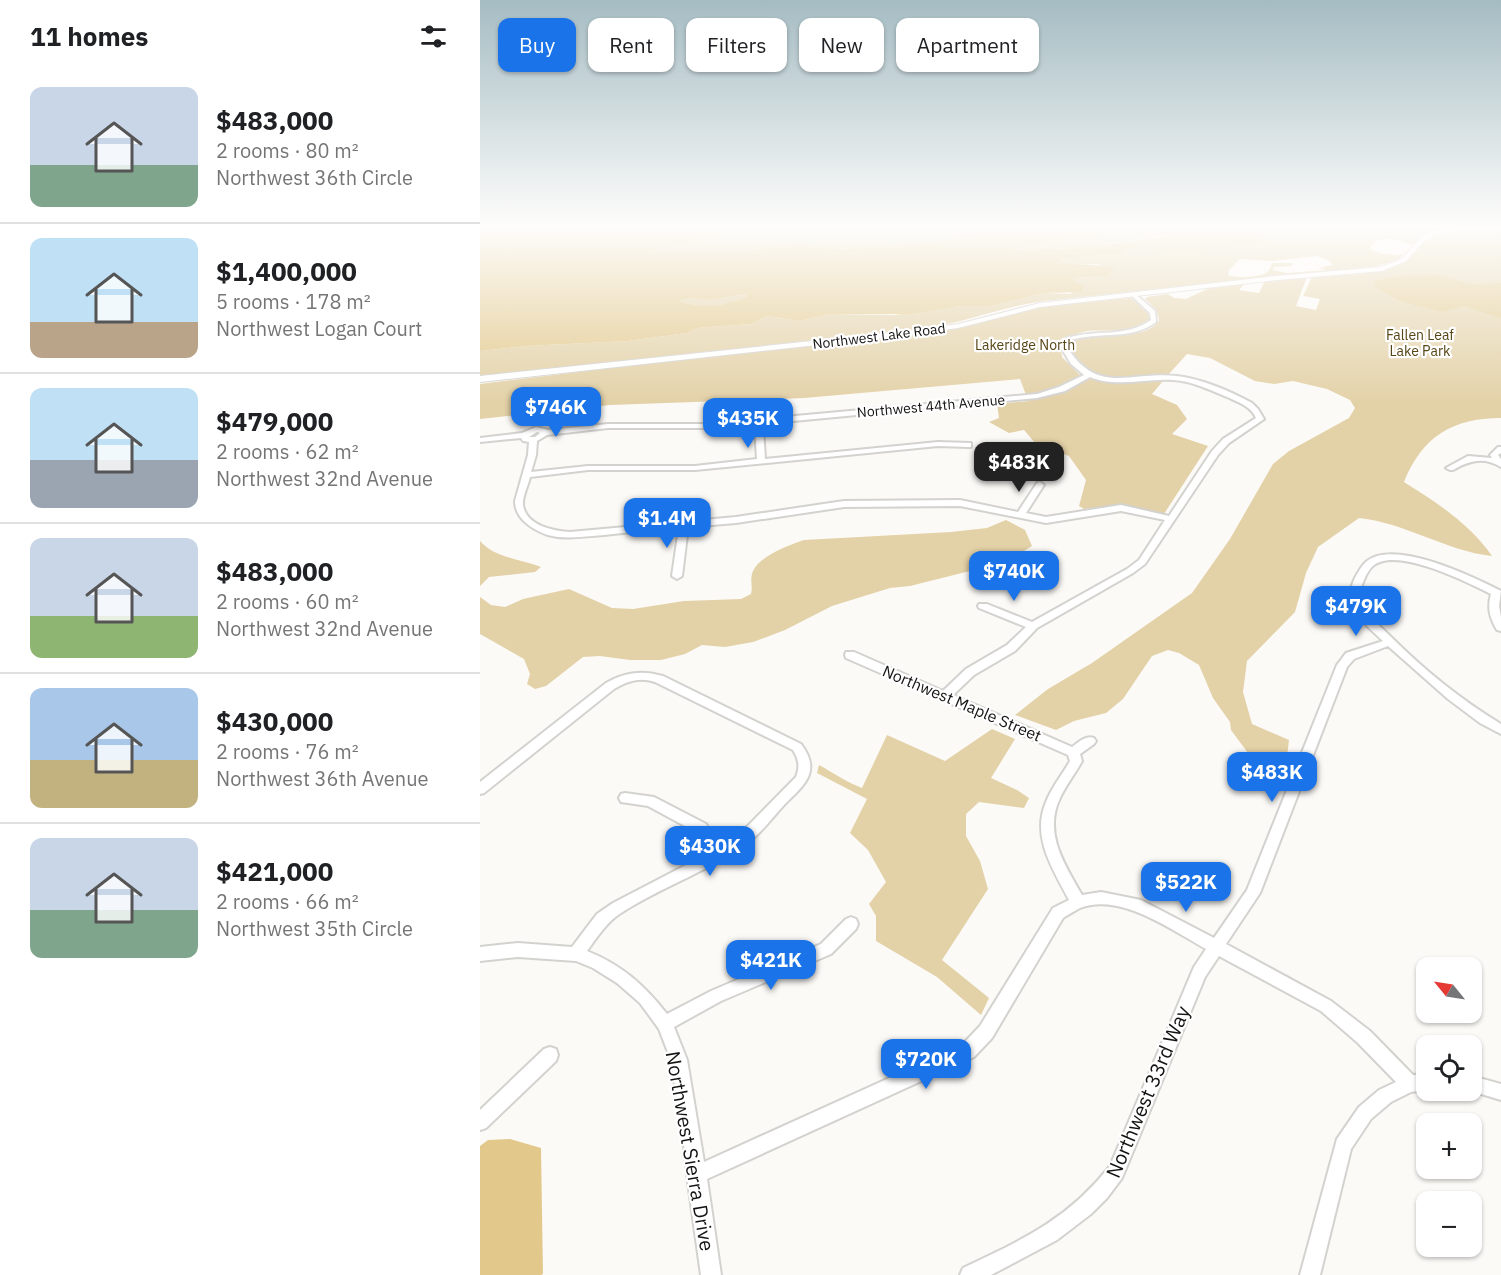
<!DOCTYPE html>
<html lang="en">
<head>
<meta charset="utf-8">
<style>
	:root { --surface:#fff; --page:#f6f6f6; --text:#202124; --muted:#757577; --line:#e0e0e0; --accent:#1a73e8 }
	body { margin:0; font-family:"IBM Plex Sans",sans-serif; background:var(--page); color:var(--text); height:100vh; display:flex; flex-direction:column; font-size:22px; white-space:nowrap }
	* { box-sizing:border-box; margin:0 }
	p { font-size:20px; color:var(--muted) }
	.icon { flex:none; width:33px; height:33px; fill:none; stroke:currentColor; stroke-width:2; stroke-linecap:round; stroke-linejoin:round }
	.map { position:relative; flex:1; overflow:hidden }
	.sheet { display:flex; flex-direction:column; background:var(--surface); width:480px }
	.sheet>* { flex:none }
	.hud { position:absolute; left:18px; top:18px; width:570px; height:54px; display:flex; gap:12px }
	.needle { width:39px; rotate:300deg }
	.tools { position:absolute; left:936px; top:957px; display:grid; gap:12px }
	.tools a { display:grid; place-items:center; width:66px; height:66px; border-radius:12px; background:var(--surface); box-shadow:0 2px 4px #0004; font-size:30px }
	.price { position:absolute; translate:-50% -51px; padding:0 14px; border-radius:12px; background:var(--accent); color:#fff; font-size:20px; line-height:39px; filter:drop-shadow(0 2px 3px #0008) }
	.price::after { content:''; position:absolute; left:50%; top:36px; width:18px; height:14px; margin-left:-9px; background:inherit; clip-path:polygon(0 0,100% 0,50% 100%) }
	.price.active { background:#222; color:#fff }
	ul { padding:0; list-style:none }
	li { display:flex; align-items:center; gap:18px; height:150px; padding:0 30px }
	li+li { border-top:2px solid var(--line) }
	li span { display:grid; place-items:center; flex:none; width:168px; height:120px; border-radius:12px; color:#555 }
	li>.icon { margin-inline-start:auto }
	span .icon { width:72px; height:72px; fill:#fffc; stroke-width:1 }
	li b { font-size:26px }
	h2 { display:flex; justify-content:space-between; align-items:center; height:72px; padding:0 30px; font-size:26px }
	.chip { padding:0 21px; border-radius:12px; background:var(--surface); box-shadow:0 2px 4px #0004; font-size:21px; line-height:54px }
	.chip.active { background:var(--accent); color:#fff }
	main { display:flex; flex:1; min-height:0 }
	.map>svg:first-child { display:block }
</style>
</head>
<body>
<main>
<section class="sheet">
<h2>11 homes<svg class="icon" aria-label="filters" viewBox="0 0 24 24"><path d="M4 7h16M4 17h16"/><circle cx="9" cy="7" r="2"/><circle cx="15" cy="17" r="2"/></svg></h2>
<ul>
<li><span style="background:linear-gradient(#c9d6e8 65%,#7fa58c 0)"><svg class="icon" aria-label="home" viewBox="0 0 24 24"><path d="M3 11l9-7 9 7M6 9v11h12V9"/></svg></span><div><b>$483,000</b><p>2 rooms · 80 m²</p><p>Northwest 36th Circle</p></div></li>
<li><span style="background:linear-gradient(#bfe0f5 70%,#b9a48a 0)"><svg class="icon" aria-label="home" viewBox="0 0 24 24"><path d="M3 11l9-7 9 7M6 9v11h12V9"/></svg></span><div><b>$1,400,000</b><p>5 rooms · 178 m²</p><p>Northwest Logan Court</p></div></li>
<li><span style="background:linear-gradient(#bfe0f5 60%,#9aa5b1 0)"><svg class="icon" aria-label="home" viewBox="0 0 24 24"><path d="M3 11l9-7 9 7M6 9v11h12V9"/></svg></span><div><b>$479,000</b><p>2 rooms · 62 m²</p><p>Northwest 32nd Avenue</p></div></li>
<li><span style="background:linear-gradient(#c9d6e8 65%,#8fb573 0)"><svg class="icon" aria-label="home" viewBox="0 0 24 24"><path d="M3 11l9-7 9 7M6 9v11h12V9"/></svg></span><div><b>$483,000</b><p>2 rooms · 60 m²</p><p>Northwest 32nd Avenue</p></div></li>
<li><span style="background:linear-gradient(#a9c7e8 60%,#c2b280 0)"><svg class="icon" aria-label="home" viewBox="0 0 24 24"><path d="M3 11l9-7 9 7M6 9v11h12V9"/></svg></span><div><b>$430,000</b><p>2 rooms · 76 m²</p><p>Northwest 36th Avenue</p></div></li>
<li><span style="background:linear-gradient(#c9d6e8 60%,#7fa58c 0)"><svg class="icon" aria-label="home" viewBox="0 0 24 24"><path d="M3 11l9-7 9 7M6 9v11h12V9"/></svg></span><div><b>$421,000</b><p>2 rooms · 66 m²</p><p>Northwest 35th Circle</p></div></li>
</ul>
</section>
<div class="map">
<svg width="1021" height="1275" viewBox="0 0 1021 1275">
	<rect width="100%" height="100%" fill="#fcfaf7"/>
	<path fill="#e3d1a7" fill-rule="evenodd" d="M 307,226 L 537,226 L 538,227 L 528,233 L 406,247 L 356,249 L 321,244 L 253,252 L 189,250 L 169,253 L 169,250 L 176,248 L 247,234 L 290,230 Z
		M 937,226 L 1020,226 L 971,227 L 949,232 L 941,236 L 918,260 L 887,269 L 817,274 L 565,301 C 524,306 487,322 447,328 L 0,376 L 0,351 L 45,346 L 148,341 L 207,333 L 215,328 L 271,324 L 287,316 L 319,321 L 352,314 L 414,315 L 481,306 L 510,306 L 565,293 L 590,294 L 603,285 L 593,280 L 594,278 L 627,276 L 619,264 L 587,265 L 580,260 L 582,259 L 645,253 L 646,250 L 651,248 L 691,249 L 787,240 C 763,229 730,246 705,233 L 710,232 L 746,227 L 803,228 L 835,232 L 862,227 L 914,228 ZM 906,239 L 919,240 L 932,245 L 925,254 C 913,255 900,256 890,248 L 896,241 ZM 837,256 L 850,261 L 852,265 L 839,268 L 846,270 L 807,273 L 793,270 L 794,267 L 812,266 L 812,263 L 792,263 C 791,266 790,270 787,272 C 781,277 757,279 748,275 L 749,270 L 760,259 L 793,261 Z
		M 1021,230 L 1021,418 C 972,418 942,437 924,482 C 956,502 990,524 1012,556 C 966,551 926,523 879,518 L 838,547 L 826,573 L 815,612 L 767,661 L 763,692 L 772,724 L 809,740 L 807,756 L 795,767 L 771,757 L 751,730 L 750,722 L 733,698 L 719,665 L 699,653 L 688,650 L 672,656 L 643,699 L 626,713 L 594,721 L 576,730 L 535,715 L 568,689 L 612,663 L 712,593 L 750,539 L 793,464 L 809,451 L 869,418 L 875,408 L 870,400 L 847,389 L 813,381 L 794,384 L 775,381 L 730,358 L 707,354 L 688,375 L 636,380 L 608,374 L 586,348 C 603,317 655,350 679,321 C 678,310 673,306 665,299 L 667,297 L 688,294 L 694,298 L 706,299 L 727,289 L 761,284 L 764,284 L 759,290 L 779,293 L 785,280 L 827,277 L 816,306 L 836,310 L 840,299 L 823,296 L 832,277 C 859,275 893,275 918,265 C 933,259 937,247 949,238 C 966,225 1000,230 1021,230 Z
		M 659,231 L 691,234 L 607,248 L 530,250 L 562,243 Z
		M 267,294 L 268,297 C 247,305 218,312 198,299 L 211,298 L 229,300 Z
		M 650,298 L 664,306 L 670,315 L 669,323 C 649,335 629,329 607,331 C 597,333 589,337 580,340 L 582,357 L 601,376 C 584,387 567,393 546,395 L 540,379 L 324,398 L 130,405 L 0,419 L 0,384 L 485,325 L 547,308 Z
		M 606,378 L 631,382 L 683,381 L 672,394 L 697,405 L 707,419 L 692,434 L 728,446 L 684,514 L 637,505 L 604,509 L 599,506 L 606,480 L 589,456 L 556,444 L 544,430 L 529,433 L 509,422 L 519,418 L 517,404 L 549,401 L 548,398 L 574,394 Z
		M 526,520 L 545,530 L 552,546 L 526,562 L 430,586 L 410,588 L 352,606 L 305,630 L 273,642 L 245,647 L 222,645 L 205,654 L 181,660 L 150,660 L 120,656 L 103,657 L 66,686 L 55,689 L 47,684 L 50,674 L 44,659 L 0,634 L 0,597 L 11,605 L 25,607 L 43,599 L 89,589 L 132,608 L 153,609 L 204,601 L 261,599 L 271,594 C 273,587 270,581 272,574 C 276,557 309,545 324,540 L 471,532 L 507,528 Z
		M 0,541 C 14,558 42,559 61,567 L 55,572 L 9,577 L 0,586 Z
		M 512,729 L 535,739 L 511,778 L 537,790 L 549,798 L 544,808 L 499,802 L 486,814 L 486,836 L 500,861 L 508,889 L 462,960 L 509,998 L 501,1015 L 457,977 L 396,941 L 396,916 L 389,904 L 406,882 L 388,850 L 370,833 L 387,799 L 337,773 L 339,765 C 354,773 366,782 382,788 L 407,735 L 465,761 Z"/>
	<path fill="#e2c88b" fill-rule="evenodd" d="M 0,226 L 308,226 L 290,230 L 247,234 L 169,251 L 169,253 L 189,250 L 253,252 L 321,244 L 356,249 L 406,247 L 528,233 L 535,230 L 537,226 L 938,226 L 914,228 L 862,227 L 835,232 L 803,228 L 746,227 L 710,232 L 706,234 C 729,244 767,228 787,241 L 712,251 L 651,248 L 646,250 L 645,253 L 582,259 L 581,261 L 587,264 L 632,266 L 634,268 L 628,276 L 594,278 L 593,280 L 603,285 L 602,292 L 565,293 L 510,306 L 481,306 L 430,314 L 352,314 L 319,321 L 287,316 L 271,324 L 216,328 L 207,333 L 148,341 L 45,346 L 0,351 ZM 659,231 L 691,235 L 607,248 L 530,250 L 562,243 ZM 267,294 L 267,297 C 246,305 220,311 199,300 L 211,298 L 229,300 Z
		M 959,275 L 990,284 L 1021,283 L 1021,318 L 984,306 L 962,312 L 922,302 L 895,287 L 894,283 L 896,280 L 919,276 Z
		M 30,1139 L 61,1148 L 63,1274 L 61,1275 L 0,1275 L 0,1146 L 8,1140 Z"/>
	<g fill="none" stroke-linecap="round" stroke-linejoin="round">
		<defs>
			<path id="minor" d="M 654,293 L 675,311 L 676,322 C 651,341 620,331 591,340 L 587,347 C 618,396 650,371 697,376 C 722,379 750,391 772,403 L 778,409 L 784,419 L 749,443 L 738,455 L 665,564 L 653,573 L 557,628 L 535,651 L 494,675 L 473,695 L 592,747 C 599,742 606,735 614,738 L 616,741 L 614,744 L 600,754 L 602,761 C 595,774 586,785 580,798 C 563,833 585,865 602,895 L 621,892 L 661,900 L 734,938 L 767,890 L 857,665 L 866,653 L 903,641 C 892,630 871,614 869,598 C 869,592 872,586 874,580 C 877,574 881,566 887,561 C 916,539 993,577 1021,591 L 1019,606 L 1021,617 L 1021,631 L 1017,630 C 1010,618 1007,608 1011,594 C 987,582 918,547 894,565 C 890,568 886,575 884,580 C 880,589 877,597 882,606 C 889,617 901,627 910,636 C 944,670 981,700 1021,724 L 1021,734 L 1000,723 L 968,699 L 908,646 L 874,659 L 867,667 L 780,893 L 746,944 L 851,1001 L 890,1031 L 933,1075 L 946,1074 L 946,1090 L 931,1092 L 911,1102 L 891,1119 L 871,1149 L 840,1275 L 820,1275 L 857,1139 L 879,1107 L 899,1090 L 916,1082 L 878,1043 L 841,1011 L 739,956 L 725,977 L 642,1178 L 627,1198 L 611,1214 L 577,1240 L 511,1275 L 480,1275 L 483,1268 C 544,1239 587,1220 630,1166 L 714,967 L 726,949 C 692,930 640,892 600,908 C 594,911 588,915 583,918 L 512,1038 L 494,1057 L 227,1179 L 241,1275 L 221,1275 L 207,1175 L 203,1136 L 191,1060 L 179,1029 L 160,1003 L 137,983 L 113,968 L 96,961 L 38,957 L 0,961 L 0,947 L 38,943 L 92,947 L 117,914 L 133,903 L 229,853 L 216,832 L 168,806 L 141,802 L 139,798 L 141,794 L 145,793 L 174,797 L 226,824 L 239,847 L 261,833 L 316,777 C 320,767 319,760 313,750 L 175,682 C 159,677 148,681 134,689 L 4,793 L 0,794 L 0,782 L 126,683 C 145,672 162,670 183,676 L 321,744 C 342,772 324,785 304,805 C 293,817 282,832 269,842 C 231,870 184,886 144,911 C 127,921 118,936 107,951 C 142,965 164,985 187,1014 L 231,991 L 341,944 L 366,919 L 371,917 L 376,919 L 378,924 L 376,929 L 351,954 L 241,1001 L 194,1027 L 207,1060 L 224,1162 L 482,1045 L 500,1026 L 573,908 L 589,900 C 573,869 551,837 566,802 C 572,787 582,775 590,761 L 588,755 L 366,658 L 365,655 L 366,652 L 374,652 L 463,691 L 486,669 L 527,645 L 546,627 L 499,608 L 498,606 L 499,604 L 507,604 L 552,622 L 647,569 L 659,560 L 685,520 L 641,511 L 566,523 L 480,506 L 364,507 L 256,523 L 208,527 L 202,576 L 197,579 L 192,576 L 199,528 C 174,530 149,532 124,535 C 106,536 86,540 68,535 C 53,530 35,519 35,501 L 48,455 L 49,442 L 43,441 L 41,438 L 0,442 L 0,438 L 42,433 L 56,427 L 68,430 L 128,424 L 225,424 L 267,420 L 272,416 L 280,414 L 291,415 L 293,418 L 557,394 L 579,387 L 604,375 L 591,364 L 581,347 L 587,338 C 614,329 647,338 671,320 L 670,313 L 651,295 ZM 610,377 C 636,388 666,378 693,380 C 712,381 730,390 747,397 C 758,402 771,406 776,418 L 743,439 L 732,451 L 689,516 L 641,505 L 566,517 L 546,513 L 564,485 L 560,482 L 557,483 L 538,512 L 480,500 L 364,501 L 256,517 L 90,532 C 74,531 46,526 43,505 C 42,497 48,486 50,477 L 108,470 L 215,470 L 458,446 L 488,447 L 491,447 L 491,443 L 458,442 L 285,459 L 283,428 L 292,423 L 557,398 L 585,391 ZM 278,419 L 285,419 L 286,421 L 282,424 L 274,423 L 273,422 ZM 267,424 L 268,427 L 275,428 L 277,459 L 215,466 L 108,466 L 51,472 L 56,455 L 57,441 L 67,435 L 128,428 L 225,428 ZM 57,432 L 60,433 L 55,437 L 49,437 Z
				M 1018,447 L 1021,447 L 1021,453 L 1018,455 L 1021,459 L 1021,467 C 1004,457 990,460 973,470 L 970,470 L 966,468 L 988,456 L 1012,458 L 1010,455 Z
				M 70,1047 L 76,1049 L 78,1055 L 76,1061 L 6,1128 L 0,1130 L 0,1110 L 64,1049 Z
				M 992,1076 L 1021,1084 L 1021,1100 L 988,1090 L 992,1090 Z"/>
			<path id="major" d="M 977,226 L 1021,226 L 1021,230 L 977,230 L 957,234 L 945,240 L 926,261 L 902,271 L 797,280 L 560,307 L 478,328 L 428,335 L 0,382 L 0,376 L 428,331 L 478,324 L 560,303 L 797,276 L 901,267 L 922,259 L 941,238 L 953,231 Z"/>
		</defs>
		<use href="#minor" stroke="#d3d2cf" stroke-width="4"/>
		<use href="#major" stroke="#d3d2cf" stroke-width="2"/>
		<use href="#minor" fill="#fff" fill-rule="evenodd"/>
		<use href="#major" fill="#fff" fill-rule="evenodd"/>
	</g>
	<linearGradient id="sky" x2="0" y2="1"><stop stop-color="#a5bcc3"/><stop offset="0.56" stop-color="#fefdfb"/><stop offset="1" stop-color="#fefdfb" stop-opacity="0"/></linearGradient>
	<rect width="1021" height="404" fill="url(#sky)"/>
	<g text-anchor="middle" stroke-width="4.5" stroke-linejoin="round" paint-order="stroke">
		<g font-size="14" fill="#574516" stroke="#fff">
			<text x="940" y="340">Fallen Leaf<tspan x="940" dy="16">Lake Park</tspan></text>
			<text x="545" y="350">Lakeridge North</text>
		</g>
		<g font-size="14" fill="#141312" stroke="#fff">
			<text transform="translate(399 336) rotate(-7)" y="5">Northwest Lake Road</text>
			<text transform="translate(451 406) rotate(-5)" y="5">Northwest 44th Avenue</text>
		</g>
		<g font-size="16" fill="#141312" stroke="#fff">
			<text transform="translate(482 703) rotate(23)" y="6">Northwest Maple Street</text>
		</g>
		<g font-size="20" fill="#141312" stroke="#fff">
			<text transform="translate(668 1092) rotate(-67)" y="7">Northwest 33rd Way</text>
			<text transform="translate(210 1151) rotate(80)" y="7">Northwest Sierra Drive</text>
		</g>
	</g>
</svg>
<div class="tools">
<a><svg class="needle" viewBox="-14 -14 28 28"><path d="M0-13l5 13h-10z" fill="#e53935"/><path d="M0 13l5-13h-10z" fill="#757577"/></svg></a>
<a><svg class="icon" aria-label="locate" viewBox="0 0 24 24"><circle cx="12" cy="12" r="6"/><path d="M12 2v4M12 18v4M2 12h4M18 12h4"/></svg></a>
<a>+</a>
<a>−</a>
</div>
<b class="price" style="left:76px;top:438px">$746K</b>
<b class="price" style="left:268px;top:449px">$435K</b>
<b class="price active" style="left:539px;top:493px">$483K</b>
<b class="price" style="left:187px;top:549px">$1.4M</b>
<b class="price" style="left:534px;top:602px">$740K</b>
<b class="price" style="left:876px;top:637px">$479K</b>
<b class="price" style="left:792px;top:803px">$483K</b>
<b class="price" style="left:230px;top:877px">$430K</b>
<b class="price" style="left:706px;top:913px">$522K</b>
<b class="price" style="left:291px;top:991px">$421K</b>
<b class="price" style="left:446px;top:1090px">$720K</b>
<div class="hud">
<a class="chip active">Buy</a>
<a class="chip">Rent</a>
<a class="chip">Filters</a>
<a class="chip">New</a>
<a class="chip">Apartment</a>
</div>
</div>
</main>
</body>
</html>
